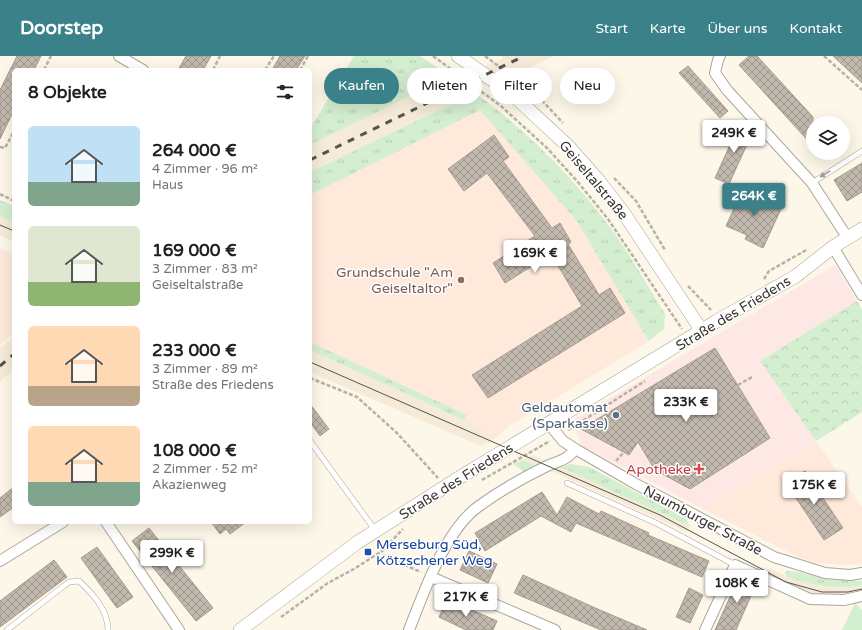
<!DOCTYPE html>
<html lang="de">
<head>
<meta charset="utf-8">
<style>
	:root { --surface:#fff; --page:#f2f2f2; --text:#202124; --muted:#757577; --accent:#3a8189 }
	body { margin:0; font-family:"Varela Round",sans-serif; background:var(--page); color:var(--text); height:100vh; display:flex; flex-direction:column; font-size:15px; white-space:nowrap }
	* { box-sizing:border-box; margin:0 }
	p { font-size:13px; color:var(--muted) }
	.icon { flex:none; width:22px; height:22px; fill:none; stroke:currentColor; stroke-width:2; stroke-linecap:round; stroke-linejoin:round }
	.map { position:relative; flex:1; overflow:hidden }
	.sheet { position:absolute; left:12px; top:12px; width:300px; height:456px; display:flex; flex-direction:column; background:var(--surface); border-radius:6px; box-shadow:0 4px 16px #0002 }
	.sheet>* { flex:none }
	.hud { position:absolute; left:324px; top:12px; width:380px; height:36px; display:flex; gap:8px }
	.tools { position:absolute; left:806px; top:60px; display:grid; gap:8px }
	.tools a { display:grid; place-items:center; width:44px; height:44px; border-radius:50%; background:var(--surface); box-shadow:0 4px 16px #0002; font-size:20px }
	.price { position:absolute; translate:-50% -34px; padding:0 9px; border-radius:4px; background:#fff; color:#222; font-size:13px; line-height:26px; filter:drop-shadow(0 1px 2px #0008) }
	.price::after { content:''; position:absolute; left:50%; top:24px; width:12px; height:9px; margin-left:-6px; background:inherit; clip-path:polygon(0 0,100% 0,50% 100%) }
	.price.on { background:var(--accent); color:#fff }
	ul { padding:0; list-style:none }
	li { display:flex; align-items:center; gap:12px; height:100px; padding:0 16px }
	li span { display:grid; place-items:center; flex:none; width:112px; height:80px; border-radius:6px; color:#555 }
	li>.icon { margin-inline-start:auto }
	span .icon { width:48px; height:48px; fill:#fffc; stroke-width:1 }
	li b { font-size:17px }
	h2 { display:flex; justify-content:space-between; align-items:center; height:48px; padding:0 16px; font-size:17px }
	.chip { padding:0 14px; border-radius:18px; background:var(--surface); box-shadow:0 4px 16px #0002; font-size:14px; line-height:36px }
	.chip.on { background:var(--accent); color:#fff }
	header { display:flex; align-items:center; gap:24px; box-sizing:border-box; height:56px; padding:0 20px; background:var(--accent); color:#fff }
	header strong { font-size:19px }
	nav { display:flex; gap:22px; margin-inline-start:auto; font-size:14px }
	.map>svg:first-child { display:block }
</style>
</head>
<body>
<header>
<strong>Doorstep</strong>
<nav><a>Start</a><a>Karte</a><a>Über uns</a><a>Kontakt</a></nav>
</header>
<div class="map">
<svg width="862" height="574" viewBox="0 0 862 574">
	<defs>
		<pattern id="grass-tufts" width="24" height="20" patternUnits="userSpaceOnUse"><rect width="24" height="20" fill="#d4eed0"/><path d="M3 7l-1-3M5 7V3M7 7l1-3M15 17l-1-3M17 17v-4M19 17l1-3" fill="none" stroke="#b7cdb3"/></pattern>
		<pattern id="park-crowns" width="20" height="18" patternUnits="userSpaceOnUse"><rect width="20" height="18" fill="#d4eed0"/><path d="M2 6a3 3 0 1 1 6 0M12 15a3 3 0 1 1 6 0" fill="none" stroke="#b7cdb3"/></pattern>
		<pattern id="building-cross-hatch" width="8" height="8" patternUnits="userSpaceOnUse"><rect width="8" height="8" fill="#c2b9ae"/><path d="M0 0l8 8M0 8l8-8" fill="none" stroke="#9f978e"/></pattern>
	</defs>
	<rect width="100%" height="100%" fill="#fdf7e9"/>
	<path fill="#fee8e6" d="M 835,209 L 857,245 L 760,305 L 816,385 L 701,452 L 581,389 L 573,364 Z"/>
	<path fill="#f5ebd8" d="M 501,0 L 554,0 L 522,15 L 518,13 L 472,34 L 475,37 L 310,116 L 310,89 L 450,20 L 455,23 L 503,2 Z
		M 0,160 L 14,166 L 14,186 L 0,179 Z
		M 14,281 L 14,314 L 0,325 L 0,292 Z
		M 310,294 L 464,364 L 498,380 L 481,390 L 310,316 Z
		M 531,399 L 547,405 L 537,410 L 523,404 Z
		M 560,411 L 653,452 L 690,470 L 687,476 L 551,415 Z
		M 770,512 L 787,521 L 823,531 L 839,532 L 862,529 L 862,536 L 840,541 L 812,539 L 765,519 Z"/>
	<path fill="#fee9db" d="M 480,54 L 576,164 L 649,285 L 509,370 L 498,380 L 464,364 L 467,359 L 310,286 L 310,139 Z
		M 0,192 L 14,199 L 14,277 L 0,289 Z
		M 816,385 L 862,451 L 862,508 L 848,509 L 816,507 L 798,501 L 701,452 Z"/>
	<path fill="url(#grass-tufts)" d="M 354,0 L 420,0 L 450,20 L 310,89 L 310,73 Z
		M 475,37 C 529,76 576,124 615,178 C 633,204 649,232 665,258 L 664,273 L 649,285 L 576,164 L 480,54 L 310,139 L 310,116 Z
		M 0,144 L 14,150 L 14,166 L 0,160 Z
		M 310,286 L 467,359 L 464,364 L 310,294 Z
		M 523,404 L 537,410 L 525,416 L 513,408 Z
		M 570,408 L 589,411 L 686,463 L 690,470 L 560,411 Z
		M 787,515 C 800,515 814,521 827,523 C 839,525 852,523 862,525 L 862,529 C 835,535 812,529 787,521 L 785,517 Z"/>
	<path fill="url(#park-crowns)" d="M 857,245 L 862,254 L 862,356 L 816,385 L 760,305 Z"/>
	<path fill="#d4eed0" d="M 855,547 L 862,554 L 862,574 L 842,574 Z"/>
	<path fill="url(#building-cross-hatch)" stroke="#a49b90" d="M 17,0 L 41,0 L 34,14 L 14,14 L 14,54 L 0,83 L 0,34 Z
		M 186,0 L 211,0 L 203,14 L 178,14 Z
		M 280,0 L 305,0 L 296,14 L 272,14 Z
		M 749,0 L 757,0 L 813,61 L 813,90 L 739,9 Z
		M 833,0 L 862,0 L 862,27 Z
		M 688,10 L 728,55 L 720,62 L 679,17 Z
		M 740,67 L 754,73 L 729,128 L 715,122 Z
		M 494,79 L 509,101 L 503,105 L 552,172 L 560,167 L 571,186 L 568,188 L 599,239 L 610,232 L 625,257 L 488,342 L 472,319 L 582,250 L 551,198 L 505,227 L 493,207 L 535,180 L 487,117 L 464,135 L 448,113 Z
		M 862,107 L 862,136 L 847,145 L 834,124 Z
		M 744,131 L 764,140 L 762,145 L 781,153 L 763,192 L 745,183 L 747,179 L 726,170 Z
		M 715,292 L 770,382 L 690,433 L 655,414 L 638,386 L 629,399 L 581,373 Z
		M 310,348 L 329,373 L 320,380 L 310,366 Z
		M 805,415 L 843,472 L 824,484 L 786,427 Z
		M 14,431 L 14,451 L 0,461 L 0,442 Z
		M 542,436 L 557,459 L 567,441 L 599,458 L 601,455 L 649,477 L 648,479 L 709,505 L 702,521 L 576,467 L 571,476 L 541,460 L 485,495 L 475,477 Z
		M 211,466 L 246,466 L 230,478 L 226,473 L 220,478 Z
		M 149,472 L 213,552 L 196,565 L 132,485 Z
		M 97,491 L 133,541 L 117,552 L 81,502 Z
		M 469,495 L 497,508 L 488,527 L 460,514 Z
		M 54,504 L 67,521 L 0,571 L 0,545 Z
		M 523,519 L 593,551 L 647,574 L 601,574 L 514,537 Z
		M 740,519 L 757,526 L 736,574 L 715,574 Z
		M 689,532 L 703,539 L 690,567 L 676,561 Z
		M 447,543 L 497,565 L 493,574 L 466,574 L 439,561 Z"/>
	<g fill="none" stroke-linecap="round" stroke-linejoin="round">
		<defs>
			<path id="service" d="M 812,127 L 862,95
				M 310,385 L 375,474
				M 567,427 L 658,468 L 735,509
				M 7,574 L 61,532 L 69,526 L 79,525 C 93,538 108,554 108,574"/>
			<path id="minor" d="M 119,0 L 143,14
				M 720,0 L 718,4 L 715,17 L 727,34 L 812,127 L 847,181
				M 833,191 L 862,239
				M 549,368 L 563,385 L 577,394 L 636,428 L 774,501 L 825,517 L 850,519 L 862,517
				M 106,466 L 179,574
				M 0,505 L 63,466
				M 431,521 L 555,574
				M 409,574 C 424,536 445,474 479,450 C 500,435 524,421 547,410 C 558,405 568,404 575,393
				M 705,574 L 735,509 L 810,543 L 844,544 L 862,540"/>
			<path id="tertiary" d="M 458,0 L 512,38 L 569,91 L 599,125 L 623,156 L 702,275
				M 240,574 L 358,486 L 462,420 L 717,265 L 796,220 L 833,191 L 862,173"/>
		</defs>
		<use href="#service" stroke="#aca69a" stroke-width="6"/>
		<use href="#minor" stroke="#aca69a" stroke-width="12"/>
		<use href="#tertiary" stroke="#aca69a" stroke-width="14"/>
		<path stroke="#b7b2a8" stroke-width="2.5" stroke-dasharray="4 2" stroke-linecap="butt" d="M 433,0 L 501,50 L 547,92 L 577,125 L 608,163 L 682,273
			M 485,0 L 537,39 L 563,67
			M 824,0 L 862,34
			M 44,14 L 51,0
			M 213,14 L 220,0
			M 265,14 L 274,0
			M 300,14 L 308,0
			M 0,91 L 5,92 L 14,75
			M 614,122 L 636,145 L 665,194
			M 0,138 L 14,145
			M 764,223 L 769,215 L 808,193
			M 688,230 L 711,254
			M 310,322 L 357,341 L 397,377 L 438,422
			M 738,329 L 752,321
			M 568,374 L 645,325
			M 616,405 L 624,396
			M 482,424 L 550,385
			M 379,487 L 384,500 L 421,516
			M 281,561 L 328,527 L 354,513 L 382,495 L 403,473"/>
		<use href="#service" stroke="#fff" stroke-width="5"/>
		<use href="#minor" stroke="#fff" stroke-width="10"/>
		<use href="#tertiary" stroke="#fff" stroke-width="13"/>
		<path stroke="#57544e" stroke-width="1" d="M 0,169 L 14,175
			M 310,306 L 660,459 L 786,526 L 822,536 L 848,536 L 862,533"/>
		<path stroke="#57544e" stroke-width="3" stroke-dasharray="7 7" stroke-linecap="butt" d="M 310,104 L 524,0
			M 0,310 L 14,298"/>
	</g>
	<defs><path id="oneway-solid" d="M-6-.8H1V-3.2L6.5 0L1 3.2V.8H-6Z"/></defs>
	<use fill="#9c9b98" href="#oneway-solid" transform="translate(825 118) rotate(148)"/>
	<circle fill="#8d6e63" stroke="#fff" stroke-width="1.5" cx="461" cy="224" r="4"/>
	<circle fill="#5c6f8a" stroke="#fff" stroke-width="1.5" cx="616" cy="359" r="4"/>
	<path fill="#e0444e" stroke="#fff" stroke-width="1.5" d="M697 407h4v4h4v4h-4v4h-4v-4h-4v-4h4z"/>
	<rect fill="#1a4fb4" stroke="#fff" stroke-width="1.5" x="364" y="492" width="8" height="8" rx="2"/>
	<g text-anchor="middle" stroke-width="3" stroke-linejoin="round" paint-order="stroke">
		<g font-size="14" fill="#3a3732" stroke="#fff">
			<text transform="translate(594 124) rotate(50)" y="5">Geiseltalstraße</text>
			<text transform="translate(733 257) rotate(-31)" y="5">Straße des Friedens</text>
			<text transform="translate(456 425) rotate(-32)" y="5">Straße des Friedens</text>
			<text transform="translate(703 464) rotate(28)" y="5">Naumburger Straße</text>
		</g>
		<g font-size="14" fill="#785e54" stroke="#fff" text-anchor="end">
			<text x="453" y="221">Grundschule "Am<tspan x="453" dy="16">Geiseltaltor"</tspan></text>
		</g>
		<g font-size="14" fill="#4e5e75" stroke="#fff" text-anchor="end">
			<text x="608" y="356">Geldautomat<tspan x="608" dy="16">(Sparkasse)</tspan></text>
		</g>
		<g font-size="14" fill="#be3a42" stroke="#fff" text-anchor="end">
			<text x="691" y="418">Apotheke</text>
		</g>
		<g font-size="14" fill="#164399" stroke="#fff" text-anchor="start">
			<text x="376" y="493">Merseburg Süd,<tspan x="376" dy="16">Kötzschener Weg</tspan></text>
		</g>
	</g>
</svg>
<div class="tools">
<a><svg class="icon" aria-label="layers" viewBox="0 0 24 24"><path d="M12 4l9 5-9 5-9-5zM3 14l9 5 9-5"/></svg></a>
</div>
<b class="price" style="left:734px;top:98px">249K €</b>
<b class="price on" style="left:754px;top:161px">264K €</b>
<b class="price" style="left:535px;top:218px">169K €</b>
<b class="price" style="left:686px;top:367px">233K €</b>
<b class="price" style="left:814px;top:450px">175K €</b>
<b class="price" style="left:172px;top:518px">299K €</b>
<b class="price" style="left:737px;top:548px">108K €</b>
<b class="price" style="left:466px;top:562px">217K €</b>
<div class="hud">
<a class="chip on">Kaufen</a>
<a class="chip">Mieten</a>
<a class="chip">Filter</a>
<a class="chip">Neu</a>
</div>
<section class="sheet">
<h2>8 Objekte<svg class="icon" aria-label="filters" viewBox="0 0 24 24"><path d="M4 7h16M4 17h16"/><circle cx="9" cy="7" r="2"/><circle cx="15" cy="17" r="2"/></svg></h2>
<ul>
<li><span style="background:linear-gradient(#bfe0f5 70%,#7fa58c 0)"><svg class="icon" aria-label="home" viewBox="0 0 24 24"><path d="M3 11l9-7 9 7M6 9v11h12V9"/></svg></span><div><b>264 000 €</b><p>4 Zimmer · 96 m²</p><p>Haus</p></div></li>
<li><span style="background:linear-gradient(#dfe7d0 70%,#8fb573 0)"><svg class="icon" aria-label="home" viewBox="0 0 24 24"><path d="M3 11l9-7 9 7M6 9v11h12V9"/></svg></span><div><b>169 000 €</b><p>3 Zimmer · 83 m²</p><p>Geiseltalstraße</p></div></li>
<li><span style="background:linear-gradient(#ffd9b3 75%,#b9a48a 0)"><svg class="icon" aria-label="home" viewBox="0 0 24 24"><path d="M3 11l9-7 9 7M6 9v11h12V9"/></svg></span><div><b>233 000 €</b><p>3 Zimmer · 89 m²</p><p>Straße des Friedens</p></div></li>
<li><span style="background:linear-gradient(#ffd9b3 70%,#7fa58c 0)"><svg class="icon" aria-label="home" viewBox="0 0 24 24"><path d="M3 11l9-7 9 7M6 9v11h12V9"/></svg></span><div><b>108 000 €</b><p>2 Zimmer · 52 m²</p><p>Akazienweg</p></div></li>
</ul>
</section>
</div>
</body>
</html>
